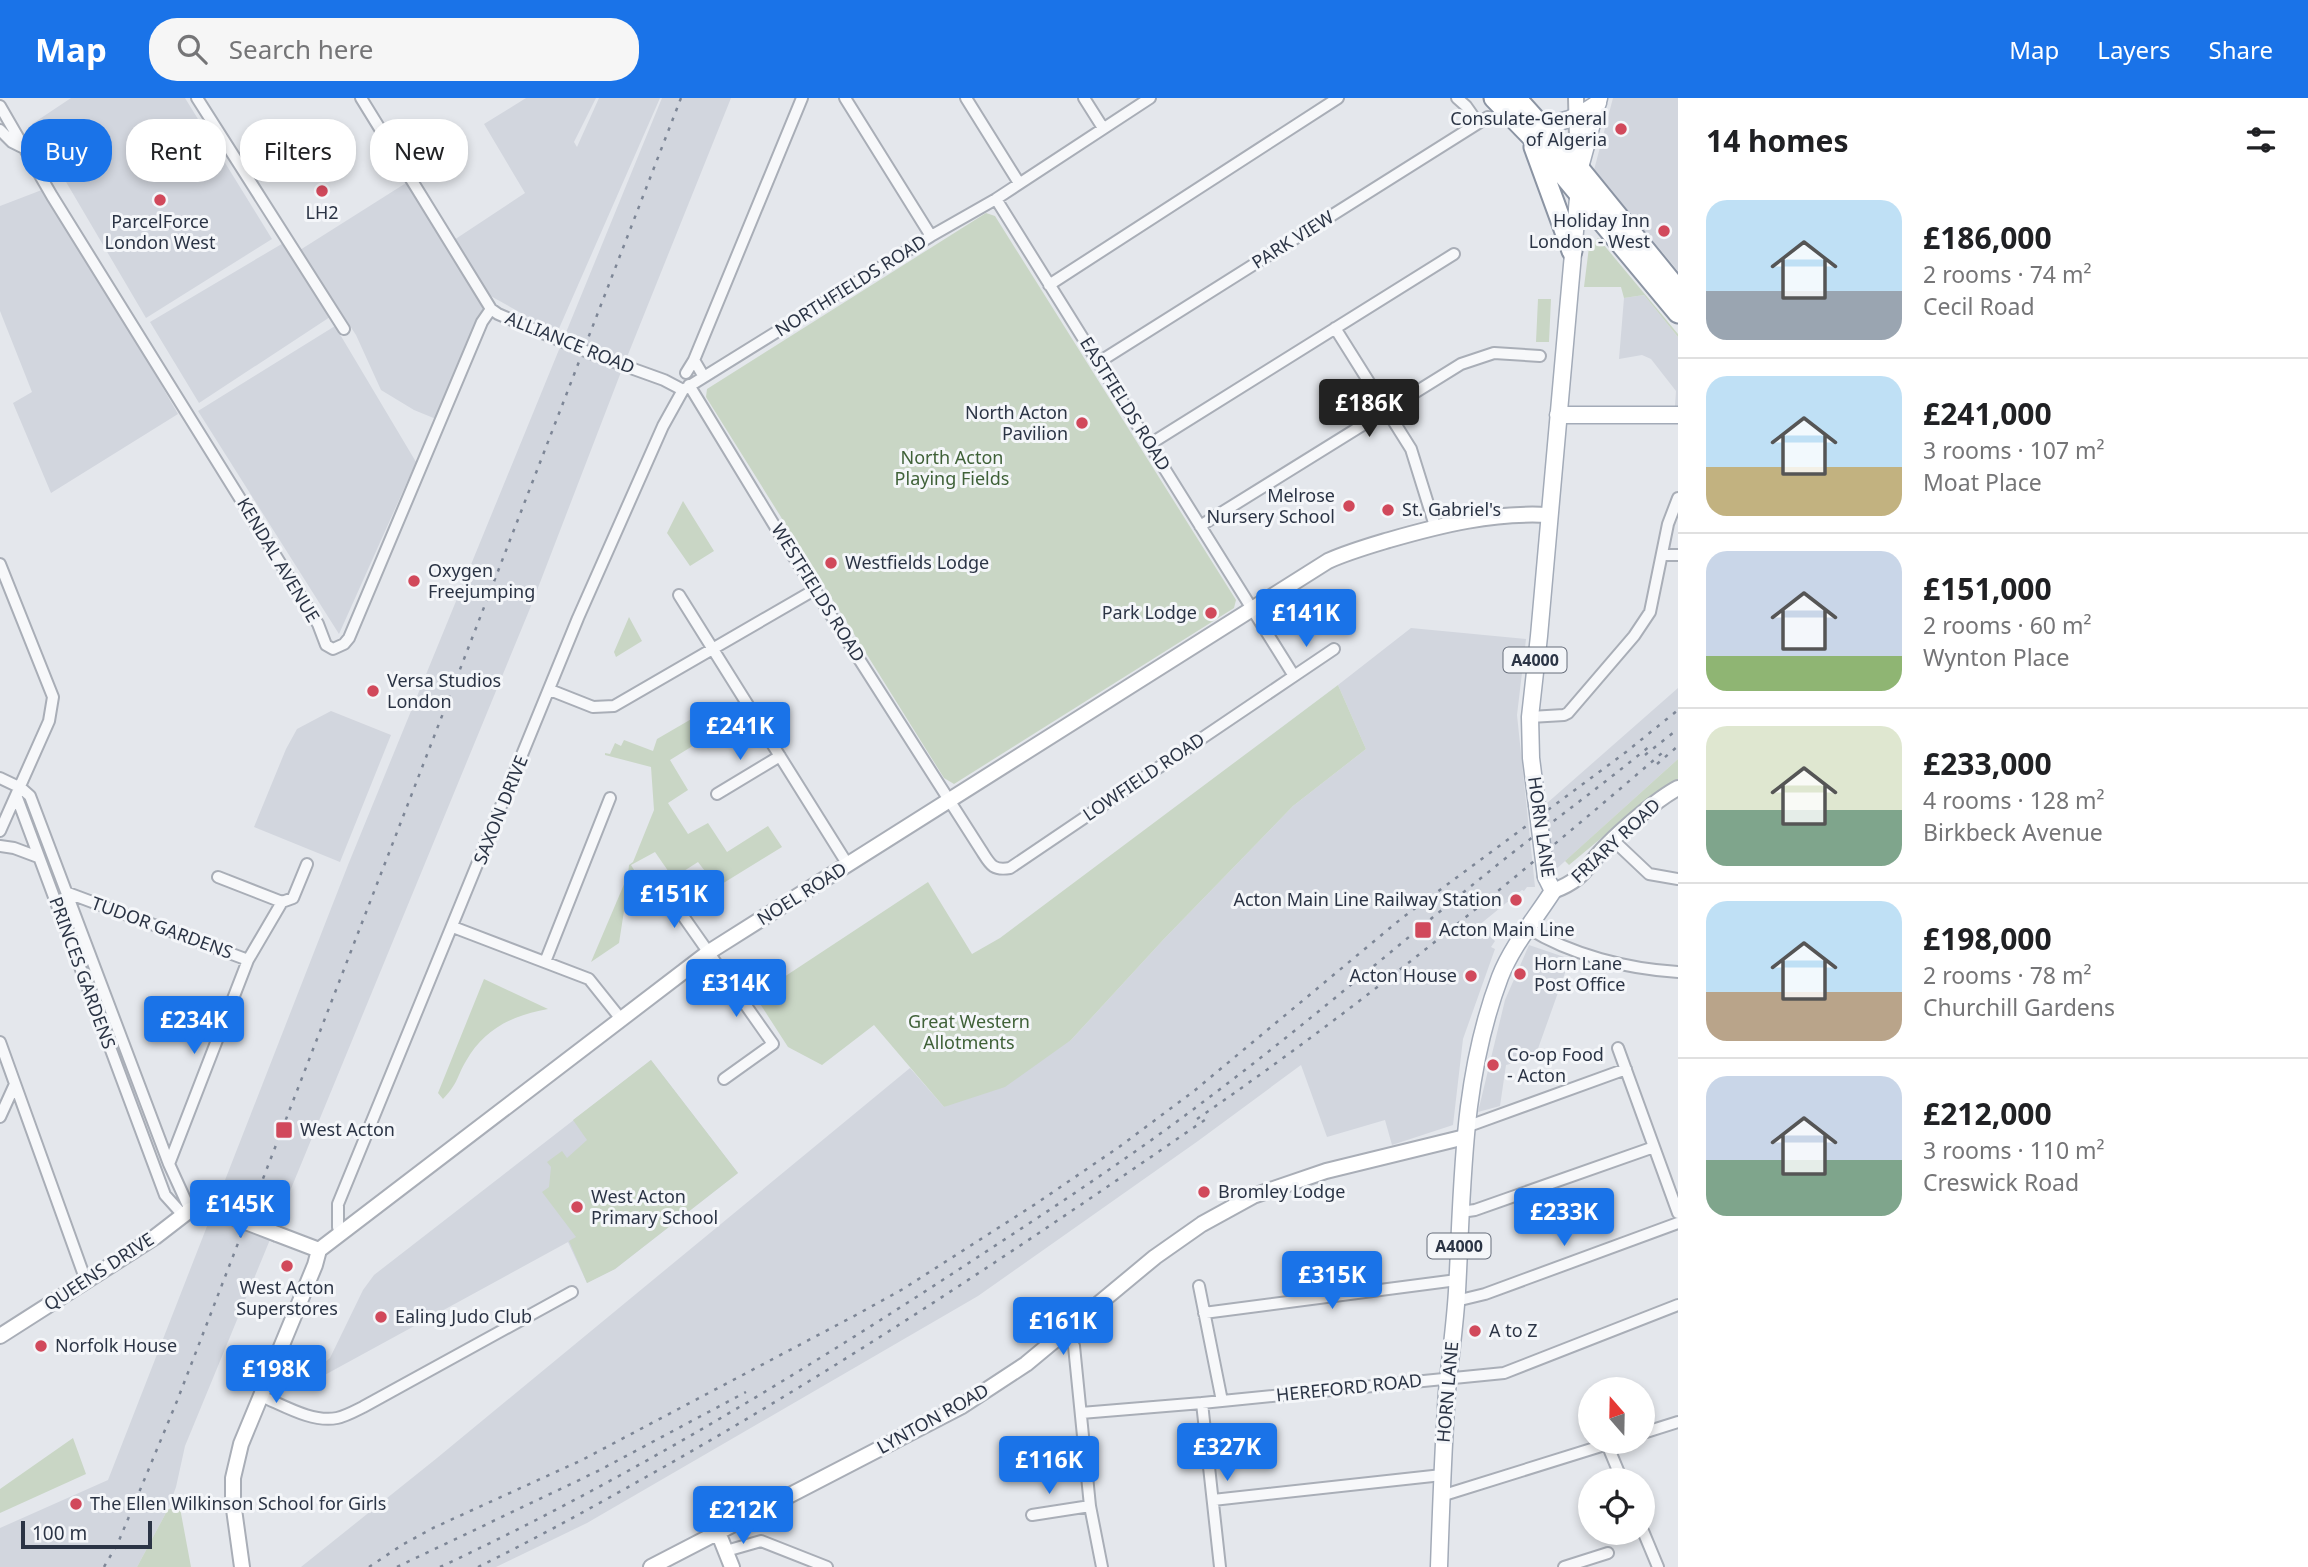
<!DOCTYPE html>
<html lang="en">
<head>
<meta charset="utf-8">
<style>
	:root { --surface:#fff; --page:#f6f6f6; --text:#202124; --muted:#757577; --line:#e0e0e0; --accent:#1a73e8 }
	body { margin:0; font-family:"Noto Sans",sans-serif; background:var(--page); color:var(--text); height:100vh; display:flex; flex-direction:column; font-size:26px; white-space:nowrap }
	* { box-sizing:border-box; margin:0 }
	p { font-size:23px; color:var(--muted) }
	.icon { flex:none; width:38px; height:38px; fill:none; stroke:currentColor; stroke-width:2; stroke-linecap:round; stroke-linejoin:round }
	.map { position:relative; flex:1; overflow:hidden }
	.details { display:flex; flex-direction:column; background:var(--surface); width:630px }
	.details>* { flex:none }
	.banner { position:absolute; left:21px; top:21px; width:665px; height:63px; display:flex; gap:14px }
	.needle { width:46px; rotate:340deg }
	.tools { position:absolute; left:1578px; top:1279px; display:grid; gap:14px }
	.tools a { display:grid; place-items:center; width:77px; height:77px; border-radius:50%; background:var(--surface); box-shadow:0 4px 10px #0003; font-size:35px }
	.scale { position:absolute; left:21px; bottom:18px; width:131px; box-sizing:border-box; padding-left:7px; border:4px solid #2b3445; border-top:0; font-size:19px; line-height:24px; white-space:nowrap; color:#2b3445; -webkit-text-stroke:5px #f4f6f9; paint-order:stroke }
	.price { position:absolute; translate:-50% -60px; padding:0 16px; border-radius:7px; background:var(--accent); color:#fff; font-size:23px; line-height:46px; filter:drop-shadow(0 2px 4px #0008) }
	.price::after { content:''; position:absolute; left:50%; top:42px; width:21px; height:16px; margin-left:-10px; background:inherit; clip-path:polygon(0 0,100% 0,50% 100%) }
	.price.active { background:#222; color:#fff }
	ul { padding:0; list-style:none }
	li { display:flex; align-items:center; gap:21px; height:175px; padding:0 28px }
	li+li { border-top:2px solid var(--line) }
	li span { display:grid; place-items:center; flex:none; width:196px; height:140px; border-radius:21px; color:#555 }
	li>.icon { margin-inline-start:auto }
	span .icon { width:84px; height:84px; fill:#fffc; stroke-width:1 }
	li b { font-size:30px }
	h2 { display:flex; justify-content:space-between; align-items:center; height:84px; padding:0 28px; font-size:30px }
	.chip { padding:0 24px; border-radius:28px; background:var(--surface); box-shadow:0 4px 10px #0003; font-size:24px; line-height:63px }
	.chip.active { background:var(--accent); color:#fff }
	header { display:flex; align-items:center; gap:42px; box-sizing:border-box; height:98px; padding:0 35px; background:var(--accent); color:#fff }
	header strong { font-size:33px }
	nav { display:flex; gap:38px; margin-inline-start:auto; font-size:24px }
	.search { width:490px; height:63px; background:var(--page); display:flex; align-items:center; gap:18px; box-sizing:border-box; padding:0 24px; border-radius:28px; color:var(--muted); font-size:26px }
	main { display:flex; flex:1; min-height:0 }
	.map>svg:first-child { display:block }
</style>
</head>
<body>
<header>
<strong>Map</strong>
<div class="search"><svg class="icon" aria-label="search" viewBox="0 0 24 24"><circle cx="10" cy="10" r="6"/><path d="M15 15l6 6"/></svg>Search here</div>
<nav><a>Map</a><a>Layers</a><a>Share</a></nav>
</header>
<main>
<div class="map">
<svg width="1678" height="1469" viewBox="0 0 1678 1469">
	<rect width="100%" height="100%" fill="#e4e7ec"/>
	<path fill="#d2d6de" d="M 71,0 L 185,0 L 272,141 L 146,220 L 32,26 Z
		M 526,0 L 596,0 L 574,44 L 577,49 L 599,0 L 660,0 L 557,235 L 487,196 L 454,142 L 525,95 L 484,26 Z
		M 662,0 L 731,0 L 621,274 L 531,508 L 185,1348 L 176,1389 L 168,1411 L 137,1469 L 0,1469 L 0,1430 L 108,1382 L 348,767 Z
		M 1613,0 L 1678,0 L 1678,173 L 1594,72 Z
		M 406,85 L 483,210 L 436,321 L 414,312 L 381,292 L 356,237 L 300,152 Z
		M 47,90 L 178,316 L 51,395 L 13,305 L 32,294 L 0,213 L 0,108 Z
		M 285,144 L 330,219 L 199,305 L 150,224 Z
		M 1644,197 L 1678,239 L 1678,308 L 1675,308 L 1676,293 L 1651,261 L 1642,257 L 1619,261 L 1624,200 Z
		M 335,228 L 416,364 L 339,536 L 198,313 Z
		M 1411,530 L 1526,541 L 1517,617 L 1535,789 L 1527,789 L 1524,793 L 1522,792 L 1478,828 L 1495,843 L 1491,849 L 1495,851 L 1463,941 L 1453,1027 L 1392,1047 L 1385,1022 L 1327,1039 L 1301,967 L 1198,1043 L 978,1198 L 587,1425 L 496,1469 L 301,1469 L 437,1360 L 910,970 L 944,1009 L 1071,942 L 1163,842 L 1293,708 L 1366,651 L 1338,587 Z
		M 1678,590 L 1678,661 L 1553,774 L 1546,706 Z
		M 331,613 L 391,637 L 340,764 L 254,729 L 286,651 L 297,631 Z
		M 1529,847 L 1570,861 L 1535,959 L 1506,967 L 1500,1008 L 1478,1014 L 1505,902 Z
		M 651,962 L 738,1075 L 615,1171 L 587,1185 L 568,1144 L 321,1279 L 312,1275 L 330,1260 L 363,1192 L 374,1177 Z"/>
	<path fill="#c9d6c5" d="M 986,115 L 995,118 L 1236,502 L 1234,510 L 954,686 L 944,680 L 706,299 L 707,291 Z
		M 1598,140 L 1678,236 L 1678,239 L 1644,197 L 1624,200 L 1621,189 L 1584,189 L 1589,149 Z
		M 1538,201 L 1551,201 L 1549,244 L 1536,244 Z
		M 683,403 L 714,453 L 690,468 L 667,435 Z
		M 629,519 L 642,543 L 616,559 L 614,554 Z
		M 1338,587 L 1366,651 L 1293,708 L 1163,842 L 1071,942 L 1005,989 L 944,1009 L 874,927 L 822,967 L 788,949 L 755,898 L 928,784 L 972,856 L 1000,840 Z
		M 700,616 L 712,636 L 670,662 L 688,692 L 668,705 L 688,736 L 708,725 L 727,754 L 768,728 L 782,749 L 717,789 L 698,764 L 673,780 L 655,754 L 631,767 L 649,796 L 624,813 L 619,845 L 591,864 L 628,777 L 629,767 L 633,764 L 654,712 L 651,669 L 605,657 L 605,655 L 610,656 L 615,645 L 621,648 L 624,642 L 653,653 L 657,641 Z
		M 1678,661 L 1678,682 L 1660,691 L 1569,767 L 1565,763 Z
		M 484,881 L 548,911 C 513,917 484,931 466,963 C 456,980 459,984 443,1001 L 438,995 Z
		M 651,962 L 738,1075 L 615,1171 L 587,1185 L 569,1143 L 576,1139 L 542,1094 L 549,1089 L 551,1069 L 547,1064 L 562,1053 L 567,1060 L 587,1042 L 573,1022 Z
		M 73,1340 L 86,1376 L 0,1415 L 0,1391 Z
		M 180,1410 L 191,1469 L 137,1469 L 168,1411 Z"/>
	<g fill="none" stroke-linecap="round" stroke-linejoin="round">
		<defs>
			<path id="street" d="M 197,0 L 344,231
				M 361,0 L 491,211 L 498,216 L 580,251
				M 845,0 L 931,138
				M 966,0 L 1019,85
				M 1084,0 L 1103,30
				M 1457,0 L 1466,8 L 1478,25
				M 0,8 L 52,98 L 318,526 L 326,547 L 333,551 L 344,546 L 349,540 L 482,224 L 491,211
				M 0,32 L 12,44 L 24,50
				M 1049,187 L 1338,0
				M 1335,230 L 1411,351 L 1435,428
				M 614,264 L 664,282 L 683,292
				M 1099,264 L 1488,19
				M 686,275 L 694,262
				M 704,279 L 694,262 L 802,0
				M 689,287 L 790,453 L 981,752 C 990,766 992,773 1010,770 L 1294,578 L 996,101
				M 1150,346 L 1454,156
				M 1200,428 L 1461,266 L 1494,255 L 1540,258
				M 1663,457 L 1678,457
				M 0,466 L 53,599 L 49,623 L 0,733
				M 679,497 L 848,767
				M 1294,578 L 1334,551
				M 550,592 L 593,609 L 614,608 L 816,491
				M 1530,619 L 1564,617 L 1568,615 L 1634,538 L 1650,514 L 1668,426 L 1678,400
				M 0,680 L 21,690 L 30,698 L 169,1066 L 190,1112
				M 717,696 L 780,658
				M 16,697 L 165,1097 L 183,1117
				M 1613,742 L 1649,776 L 1678,781
				M 0,748 L 14,750 L 38,759
				M 664,791 L 773,946 L 724,981
				M 68,795 L 248,862
				M 282,804 L 293,800 L 307,766
				M 453,829 L 589,881 L 621,921
				M 1528,830 C 1571,857 1628,871 1678,874
				M 545,864 L 610,700
				M 0,944 L 86,1183
				M 1618,950 L 1678,1115
				M 0,1019 L 15,986
				M 1466,1029 L 1626,971
				M 169,1066 L 248,862 L 282,804 L 218,779
				M 1461,1114 L 1475,1112 L 1654,1049
				M 341,1136 L 338,1129 L 338,1106 L 578,520 L 663,328 L 683,292 L 931,138 L 996,101 L 1150,0
				M 1199,1188 L 1222,1303
				M 1456,1203 L 1485,1196 L 1678,1125
				M 1204,1215 L 1457,1182
				M 1065,1235 L 1074,1248 L 1090,1408 L 1102,1469
				M 261,1298 C 283,1307 312,1325 337,1320 C 346,1318 355,1313 363,1309 L 572,1194
				M 1202,1305 L 1220,1469
				M 1081,1315 L 1202,1305 L 1504,1275 L 1678,1207
				M 1643,1335 L 1678,1324
				M 1607,1346 L 1622,1382
				M 1441,1398 L 1614,1344
				M 1213,1402 L 1442,1377
				M 1032,1417 L 1090,1408
				M 1643,1433 L 1658,1469
				M 726,1453 L 761,1443 L 827,1469
				M 1564,1469 L 1608,1455"/>
			<path id="secondary" d="M 1576,0 L 1577,39 L 1580,65
				M 1553,793 C 1583,782 1585,770 1606,748 C 1623,731 1657,701 1678,690
				M 277,1136 L 319,1152
				M 0,1238 L 155,1139 L 190,1112 L 205,1109 L 217,1113
				M 718,1434 L 732,1469
				M 242,1469 L 233,1404 L 233,1380 L 241,1346 L 315,1167 L 319,1152 L 709,854 L 1328,463 C 1348,454 1369,448 1389,442 C 1441,427 1494,414 1548,417
				M 651,1469 L 962,1308 L 1026,1266 L 1155,1159 L 1202,1126 L 1253,1098 L 1326,1073 L 1465,1039"/>
			<path id="primary" d="M 1538,24 C 1561,28 1579,18 1598,5
				M 1558,317 L 1678,317
				M 1537,707 L 1531,660 L 1530,619 L 1539,538 L 1581,66 L 1599,0
				M 1439,1469 C 1441,1410 1443,1352 1447,1294 C 1450,1260 1455,1227 1457,1193 C 1463,1085 1461,982 1500,879 C 1512,848 1535,821 1553,793 L 1546,779"/>
			<path id="highway" d="M 1494,0 L 1531,38 L 1678,215
				M 1516,0 L 1573,63 L 1678,192
				M 1534,49 L 1572,153"/>
		</defs>
		<use href="#street" stroke="#a9aeb7" stroke-width="14"/>
		<use href="#secondary" stroke="#a9aeb7" stroke-width="18"/>
		<use href="#primary" stroke="#a3abb8" stroke-width="19"/>
		<use href="#highway" stroke="#8b94a3" stroke-width="23"/>
		<use href="#street" stroke="#f7f8fa" stroke-width="10"/>
		<use href="#secondary" stroke="#fff" stroke-width="14"/>
		<use href="#primary" stroke="#fff" stroke-width="16"/>
		<use href="#highway" stroke="#fff" stroke-width="19"/>
		<path stroke="#7d8696" stroke-width="2.5" stroke-dasharray="3.5 7" stroke-linecap="butt" d="M 1645,657 L 1678,631
			M 1657,666 L 1678,648
			M 1197,1021 C 1360,909 1513,783 1662,655
			M 104,1469 L 118,1445 L 177,1303 L 681,0
			M 369,1469 L 402,1447 L 433,1430 L 582,1362 L 856,1217 L 903,1191 L 1037,1105 L 1119,1049 L 1194,993 L 1402,820 L 1626,654 L 1678,612
			M 397,1469 L 598,1373 L 746,1294
			M 440,1469 C 620,1385 791,1281 958,1172 C 1042,1117 1127,1062 1207,1001 C 1311,923 1409,837 1511,756 C 1558,719 1605,685 1651,647
			M 478,1469 C 535,1441 591,1410 646,1379 C 841,1270 1025,1146 1209,1019"/>
		<defs>
			<path id="street-bridge" d="M 580,251 L 614,264"/>
			<path id="secondary-bridge" d="M 217,1113 L 277,1136"/>
			<path id="primary-bridge" d="M 1537,707 L 1546,779"/>
		</defs>
		<use href="#street-bridge" stroke="#a9aeb7" stroke-width="14" stroke-linecap="butt"/>
		<use href="#secondary-bridge" stroke="#a9aeb7" stroke-width="18" stroke-linecap="butt"/>
		<use href="#primary-bridge" stroke="#a3abb8" stroke-width="19" stroke-linecap="butt"/>
		<use href="#street-bridge" stroke="#f7f8fa" stroke-width="10"/>
		<use href="#secondary-bridge" stroke="#fff" stroke-width="14"/>
		<use href="#primary-bridge" stroke="#fff" stroke-width="16"/>
	</g>
	<g fill="#d1495b" stroke="#f4f6f9" stroke-width="2.5">
		<circle cx="1621" cy="31" r="7"/>
		<circle cx="322" cy="93" r="7"/>
		<circle cx="160" cy="102" r="7"/>
		<circle cx="1664" cy="133" r="7"/>
		<circle cx="1082" cy="325" r="7"/>
		<circle cx="1349" cy="408" r="7"/>
		<circle cx="1388" cy="412" r="7"/>
		<circle cx="831" cy="465" r="7"/>
		<circle cx="414" cy="483" r="7"/>
		<circle cx="1211" cy="515" r="7"/>
		<circle cx="373" cy="593" r="7"/>
		<circle cx="1516" cy="802" r="7"/>
		<rect x="1414" y="823" width="18" height="18" rx="3.5"/>
		<circle cx="1520" cy="876" r="7"/>
		<circle cx="1471" cy="878" r="7"/>
		<circle cx="1493" cy="967" r="7"/>
		<rect x="275" y="1023" width="18" height="18" rx="3.5"/>
		<circle cx="1204" cy="1094" r="7"/>
		<circle cx="577" cy="1109" r="7"/>
		<circle cx="287" cy="1168" r="7"/>
		<circle cx="381" cy="1219" r="7"/>
		<circle cx="1475" cy="1233" r="7"/>
		<circle cx="41" cy="1248" r="7"/>
		<circle cx="76" cy="1406" r="7"/>
	</g>
	<g text-anchor="middle" stroke-width="6" stroke-linejoin="round" paint-order="stroke">
		<g fill="#f4f6f9" stroke="#676e7b" stroke-width="2">
			<rect x="1503.5" y="549.5" width="63" height="25" rx="5"/>
			<rect x="1427.5" y="1135.5" width="63" height="25" rx="5"/>
		</g>
		<g font-size="16" font-weight="bold" fill="#2b3445">
			<text x="1535" y="568">A4000</text>
			<text x="1459" y="1154">A4000</text>
		</g>
		<g font-size="18" fill="#2b3445" stroke="#f4f6f9" text-anchor="start">
			<text x="1607" y="27" text-anchor="end">Consulate-General<tspan x="1607" dy="21">of Algeria</tspan></text>
			<text x="322" y="121" text-anchor="middle">LH2</text>
			<text x="1650" y="129" text-anchor="end">Holiday Inn<tspan x="1650" dy="21">London - West</tspan></text>
			<text x="160" y="130" text-anchor="middle">ParcelForce<tspan x="160" dy="21">London West</tspan></text>
			<text x="1068" y="321" text-anchor="end">North Acton<tspan x="1068" dy="21">Pavilion</tspan></text>
			<text x="1335" y="404" text-anchor="end">Melrose<tspan x="1335" dy="21">Nursery School</tspan></text>
			<text x="1402" y="418">St. Gabriel's</text>
			<text x="845" y="471">Westfields Lodge</text>
			<text x="428" y="479">Oxygen<tspan x="428" dy="21">Freejumping</tspan></text>
			<text x="1197" y="521" text-anchor="end">Park Lodge</text>
			<text x="387" y="589">Versa Studios<tspan x="387" dy="21">London</tspan></text>
			<text x="1502" y="808" text-anchor="end">Acton Main Line Railway Station</text>
			<text x="1439" y="838">Acton Main Line</text>
			<text x="1534" y="872">Horn Lane<tspan x="1534" dy="21">Post Office</tspan></text>
			<text x="1457" y="884" text-anchor="end">Acton House</text>
			<text x="1507" y="963">Co-op Food<tspan x="1507" dy="21">- Acton</tspan></text>
			<text x="300" y="1038">West Acton</text>
			<text x="1218" y="1100">Bromley Lodge</text>
			<text x="591" y="1105">West Acton<tspan x="591" dy="21">Primary School</tspan></text>
			<text x="287" y="1196" text-anchor="middle">West Acton<tspan x="287" dy="21">Superstores</tspan></text>
			<text x="395" y="1225">Ealing Judo Club</text>
			<text x="1489" y="1239">A to Z</text>
			<text x="55" y="1254">Norfolk House</text>
			<text x="90" y="1412">The Ellen Wilkinson School for Girls</text>
		</g>
		<g font-size="18" fill="#2b3445" stroke="#f4f6f9">
			<text transform="translate(1293 142) rotate(-32)" y="6">PARK VIEW</text>
			<text transform="translate(851 188) rotate(-32)" y="6">NORTHFIELDS ROAD</text>
			<text transform="translate(570 245) rotate(22)" y="6">ALLIANCE ROAD</text>
			<text transform="translate(1125 306) rotate(58)" y="6">EASTFIELDS ROAD</text>
			<text transform="translate(278 462) rotate(59)" y="6">KENDAL AVENUE</text>
			<text transform="translate(818 495) rotate(58)" y="6">WESTFIELDS ROAD</text>
			<text transform="translate(1144 679) rotate(-34)" y="6">LOWFIELD ROAD</text>
			<text transform="translate(501 712) rotate(-68)" y="6">SAXON DRIVE</text>
			<text transform="translate(1541 729) rotate(82)" y="6">HORN LANE</text>
			<text transform="translate(1616 743) rotate(-43)" y="6">FRIARY ROAD</text>
			<text transform="translate(802 796) rotate(-32)" y="6">NOEL ROAD</text>
			<text transform="translate(162 830) rotate(20)" y="6">TUDOR GARDENS</text>
			<text transform="translate(82 875) rotate(70)" y="6">PRINCES GARDENS</text>
			<text transform="translate(99 1174) rotate(-33)" y="6">QUEENS DRIVE</text>
			<text transform="translate(1349 1290) rotate(-6)" y="6">HEREFORD ROAD</text>
			<text transform="translate(1448 1294) rotate(-85)" y="6">HORN LANE</text>
			<text transform="translate(933 1321) rotate(-29)" y="6">LYNTON ROAD</text>
		</g>
		<g font-size="18" fill="#3f6138" stroke="#f4f6f9">
			<text x="952" y="366">North Acton<tspan x="952" dy="21">Playing Fields</tspan></text>
			<text x="969" y="930">Great Western<tspan x="969" dy="21">Allotments</tspan></text>
		</g>
	</g>
</svg>
<div class="tools">
<a><svg class="needle" viewBox="-14 -14 28 28"><path d="M0-13l5 13h-10z" fill="#e53935"/><path d="M0 13l5-13h-10z" fill="#757577"/></svg></a>
<a><svg class="icon" aria-label="locate" viewBox="0 0 24 24"><circle cx="12" cy="12" r="6"/><path d="M12 2v4M12 18v4M2 12h4M18 12h4"/></svg></a>
</div>
<div class="scale">100 m</div>
<b class="price active" style="left:1369px;top:341px">£186K</b>
<b class="price" style="left:1306px;top:551px">£141K</b>
<b class="price" style="left:740px;top:664px">£241K</b>
<b class="price" style="left:674px;top:832px">£151K</b>
<b class="price" style="left:736px;top:921px">£314K</b>
<b class="price" style="left:194px;top:958px">£234K</b>
<b class="price" style="left:240px;top:1142px">£145K</b>
<b class="price" style="left:1564px;top:1150px">£233K</b>
<b class="price" style="left:1332px;top:1213px">£315K</b>
<b class="price" style="left:1063px;top:1259px">£161K</b>
<b class="price" style="left:276px;top:1307px">£198K</b>
<b class="price" style="left:1227px;top:1385px">£327K</b>
<b class="price" style="left:1049px;top:1398px">£116K</b>
<b class="price" style="left:743px;top:1448px">£212K</b>
<div class="banner">
<a class="chip active">Buy</a>
<a class="chip">Rent</a>
<a class="chip">Filters</a>
<a class="chip">New</a>
</div>
</div>
<section class="details">
<h2>14 homes<svg class="icon" aria-label="filters" viewBox="0 0 24 24"><path d="M4 7h16M4 17h16"/><circle cx="9" cy="7" r="2"/><circle cx="15" cy="17" r="2"/></svg></h2>
<ul>
<li><span style="background:linear-gradient(#bfe0f5 65%,#9aa5b1 0)"><svg class="icon" aria-label="home" viewBox="0 0 24 24"><path d="M3 11l9-7 9 7M6 9v11h12V9"/></svg></span><div><b>£186,000</b><p>2 rooms · 74 m²</p><p>Cecil Road</p></div></li>
<li><span style="background:linear-gradient(#bfe0f5 65%,#c2b280 0)"><svg class="icon" aria-label="home" viewBox="0 0 24 24"><path d="M3 11l9-7 9 7M6 9v11h12V9"/></svg></span><div><b>£241,000</b><p>3 rooms · 107 m²</p><p>Moat Place</p></div></li>
<li><span style="background:linear-gradient(#c9d6e8 75%,#8fb573 0)"><svg class="icon" aria-label="home" viewBox="0 0 24 24"><path d="M3 11l9-7 9 7M6 9v11h12V9"/></svg></span><div><b>£151,000</b><p>2 rooms · 60 m²</p><p>Wynton Place</p></div></li>
<li><span style="background:linear-gradient(#dfe7d0 60%,#7fa58c 0)"><svg class="icon" aria-label="home" viewBox="0 0 24 24"><path d="M3 11l9-7 9 7M6 9v11h12V9"/></svg></span><div><b>£233,000</b><p>4 rooms · 128 m²</p><p>Birkbeck Avenue</p></div></li>
<li><span style="background:linear-gradient(#bfe0f5 65%,#b9a48a 0)"><svg class="icon" aria-label="home" viewBox="0 0 24 24"><path d="M3 11l9-7 9 7M6 9v11h12V9"/></svg></span><div><b>£198,000</b><p>2 rooms · 78 m²</p><p>Churchill Gardens</p></div></li>
<li><span style="background:linear-gradient(#c9d6e8 60%,#7fa58c 0)"><svg class="icon" aria-label="home" viewBox="0 0 24 24"><path d="M3 11l9-7 9 7M6 9v11h12V9"/></svg></span><div><b>£212,000</b><p>3 rooms · 110 m²</p><p>Creswick Road</p></div></li>
</ul>
</section>
</main>
</body>
</html>
